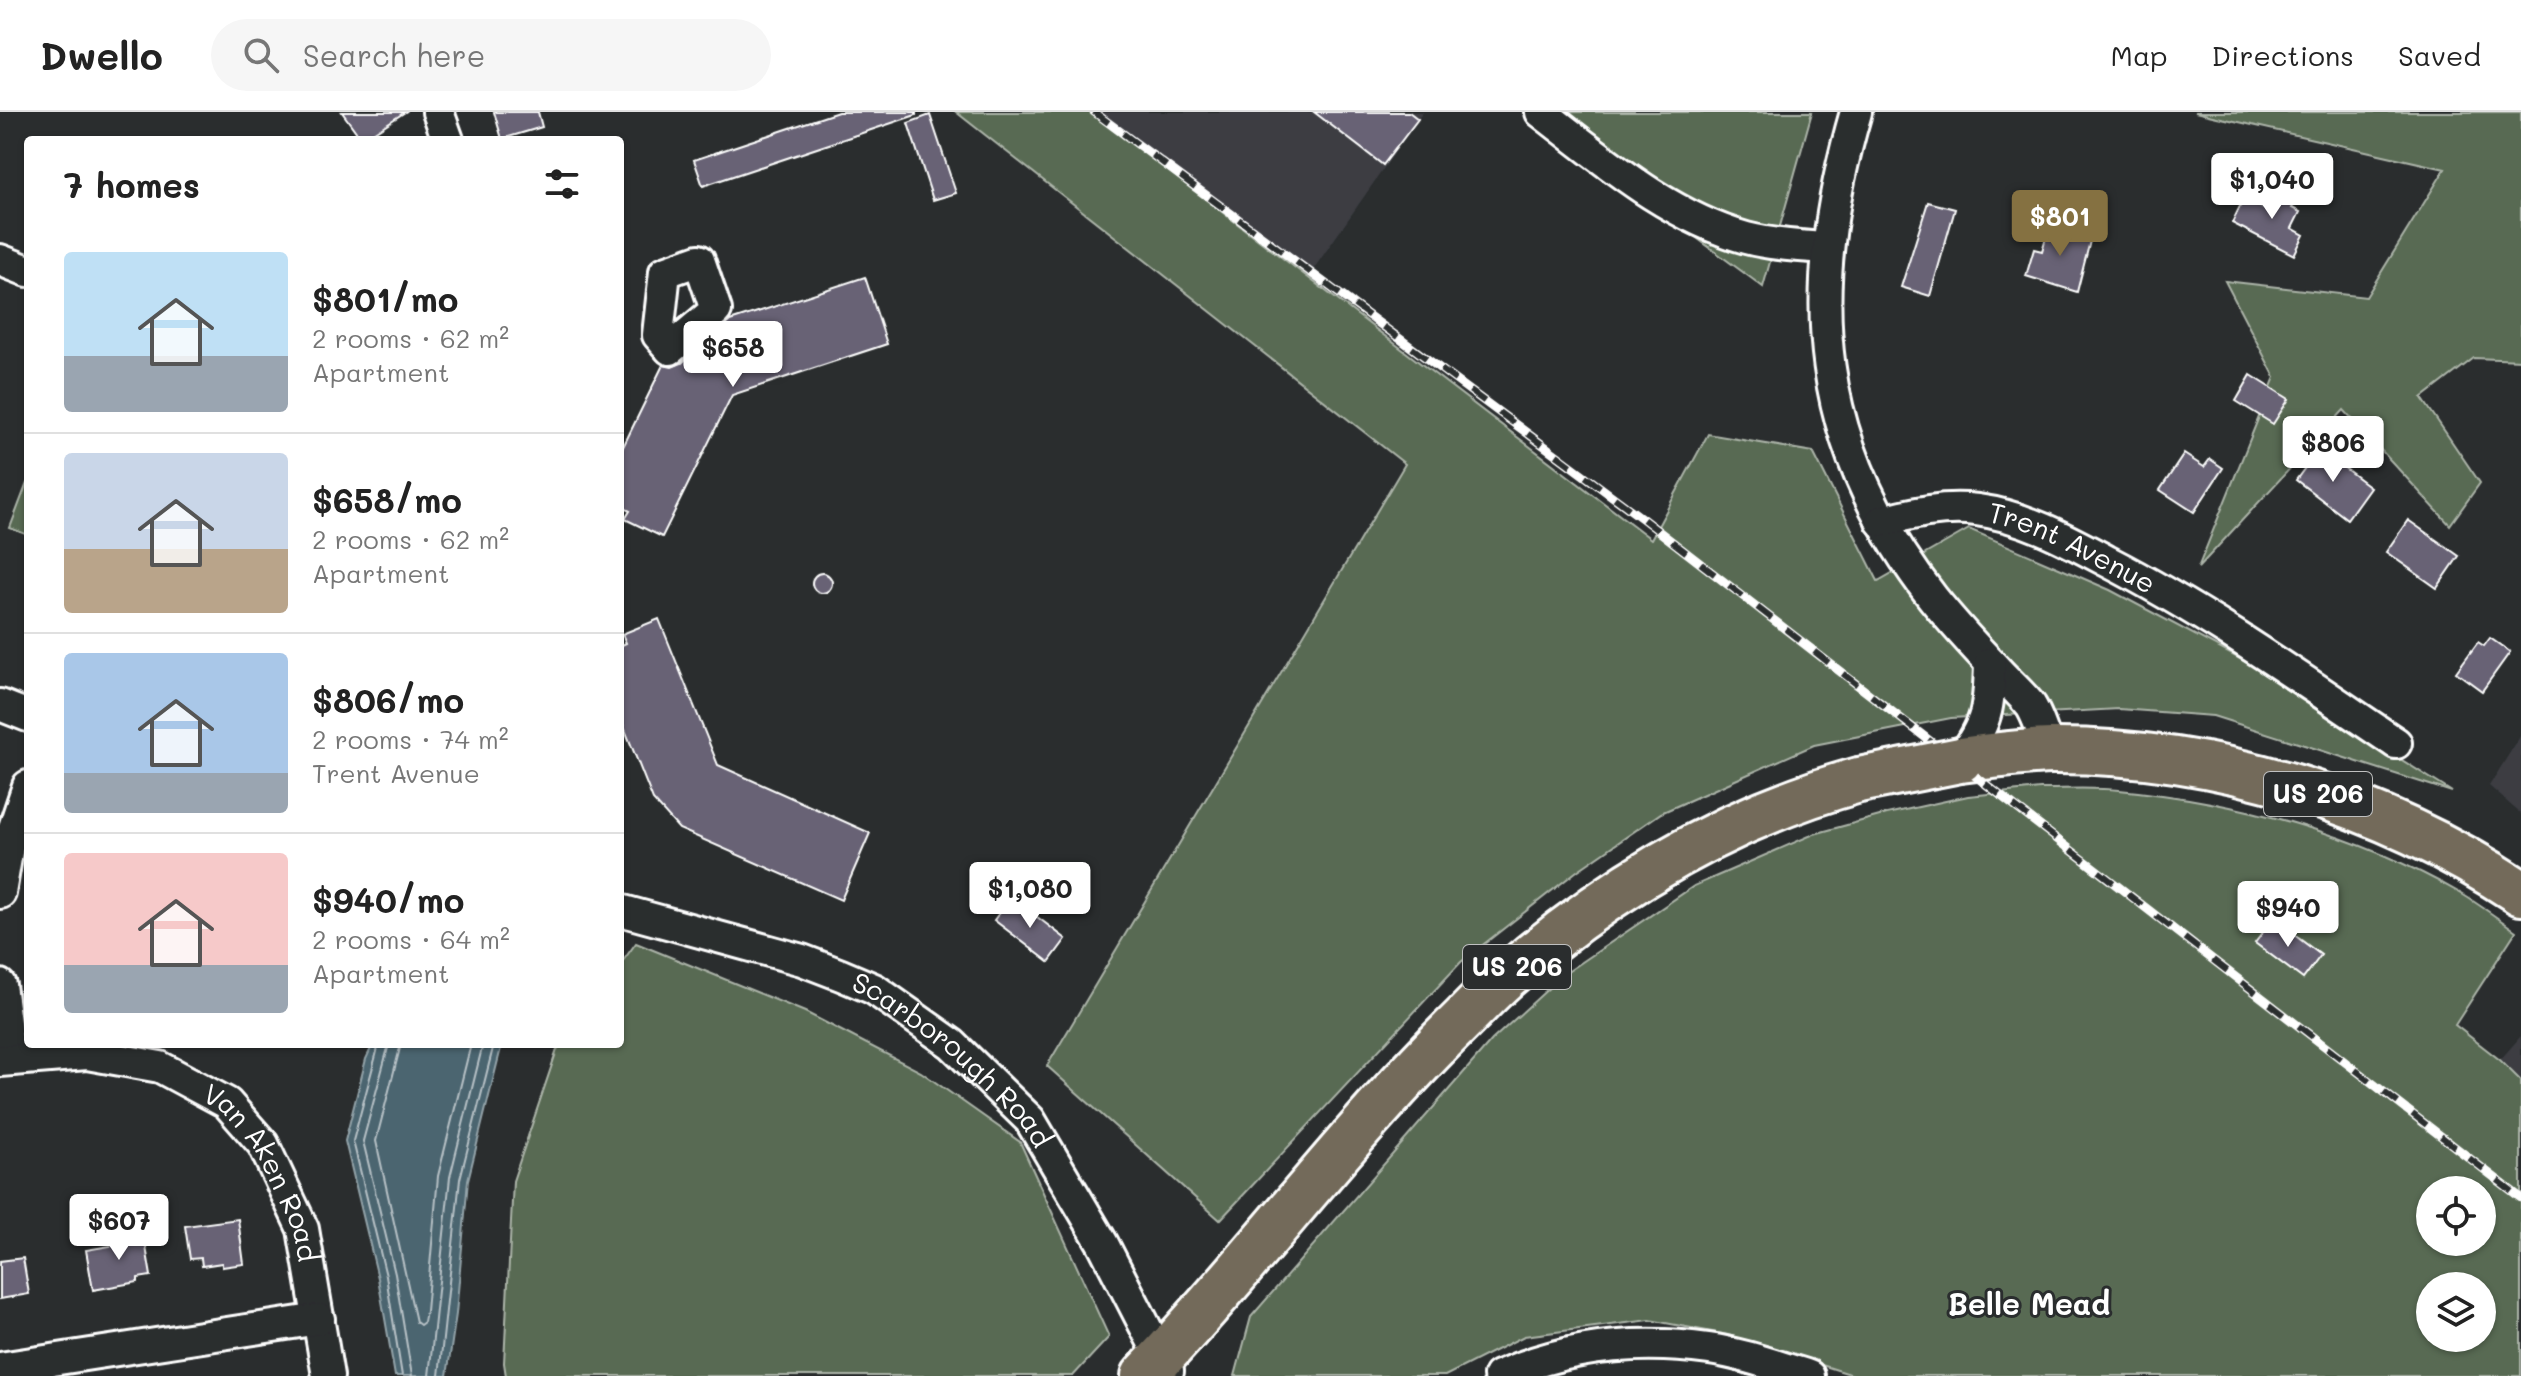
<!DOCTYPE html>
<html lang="en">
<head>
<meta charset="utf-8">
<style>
	:root { --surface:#fff; --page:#f6f6f6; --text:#222; --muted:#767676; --line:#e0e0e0; --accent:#857141 }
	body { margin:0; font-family:Mali,sans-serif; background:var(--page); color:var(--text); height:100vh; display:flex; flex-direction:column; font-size:30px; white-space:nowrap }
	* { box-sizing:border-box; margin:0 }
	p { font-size:26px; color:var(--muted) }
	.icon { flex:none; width:44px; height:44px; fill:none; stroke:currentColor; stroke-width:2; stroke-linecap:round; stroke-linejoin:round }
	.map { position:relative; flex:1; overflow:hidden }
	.sheet { position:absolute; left:24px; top:24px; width:600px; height:912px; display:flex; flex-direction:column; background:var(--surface); border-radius:8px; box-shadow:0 2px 6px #0004 }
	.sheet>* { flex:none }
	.buttons { position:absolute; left:2416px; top:1064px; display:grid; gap:16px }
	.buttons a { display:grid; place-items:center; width:80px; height:80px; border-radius:50%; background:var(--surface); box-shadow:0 2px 6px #0004; font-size:40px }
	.price { position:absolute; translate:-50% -68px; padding:0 18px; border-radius:8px; background:#fff; color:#222; font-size:26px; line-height:52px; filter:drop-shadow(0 2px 4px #0008) }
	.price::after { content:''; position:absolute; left:50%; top:48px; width:24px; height:18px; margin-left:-12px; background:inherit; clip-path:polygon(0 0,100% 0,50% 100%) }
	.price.selected { background:var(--accent); color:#fff }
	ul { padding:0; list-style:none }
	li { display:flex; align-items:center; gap:24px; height:200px; padding:0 40px }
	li+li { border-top:2px solid var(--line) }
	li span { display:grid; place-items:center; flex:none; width:224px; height:160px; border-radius:8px; color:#555 }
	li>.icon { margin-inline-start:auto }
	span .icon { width:96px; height:96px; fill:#fffc; stroke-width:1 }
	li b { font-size:34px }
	h2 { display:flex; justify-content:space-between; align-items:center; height:96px; padding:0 40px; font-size:34px }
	header { display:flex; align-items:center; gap:48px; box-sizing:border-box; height:112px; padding:0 40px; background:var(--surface); border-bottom:2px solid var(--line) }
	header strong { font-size:38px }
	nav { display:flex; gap:44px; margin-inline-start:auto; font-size:28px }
	.search { width:560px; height:72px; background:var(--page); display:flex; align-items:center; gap:20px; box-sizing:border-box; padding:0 28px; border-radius:44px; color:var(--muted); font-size:30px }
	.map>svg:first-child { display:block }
</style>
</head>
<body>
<header>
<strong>Dwello</strong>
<div class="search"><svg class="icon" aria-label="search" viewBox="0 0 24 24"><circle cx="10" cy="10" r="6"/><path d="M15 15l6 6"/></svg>Search here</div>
<nav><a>Map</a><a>Directions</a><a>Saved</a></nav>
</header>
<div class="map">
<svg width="2521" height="1264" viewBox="0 0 2521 1264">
	<rect width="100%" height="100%" fill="#2a2d2e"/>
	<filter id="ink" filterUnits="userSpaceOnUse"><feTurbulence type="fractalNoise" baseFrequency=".0125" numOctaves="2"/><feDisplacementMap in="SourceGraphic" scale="16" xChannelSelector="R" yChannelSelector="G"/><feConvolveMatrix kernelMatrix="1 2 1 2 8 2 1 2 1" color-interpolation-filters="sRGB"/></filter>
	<g filter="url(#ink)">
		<path fill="#3c3d43" d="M 1091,0 L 1423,0 L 1308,165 Z
			M 2521,623 L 2521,702 L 2489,674 Z
			M 2521,924 L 2521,968 L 2500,948 Z"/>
		<path fill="#586a53" stroke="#acb4a9" stroke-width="2" fill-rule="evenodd" d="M 956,0 L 1091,0 L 1651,427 L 1708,322 L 1813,340 L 1878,469 L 1969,417 L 2110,478 L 2259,557 L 2452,680 L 2213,604 L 2119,597 L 1951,606 L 1814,633 L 1661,701 L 1577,759 L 1461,850 L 1220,1108 L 1047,954 L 1405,352 Z
			M 1526,0 L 1812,0 L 1763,175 L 1755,169 Z
			M 2195,0 L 2521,0 L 2521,248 L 2474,246 L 2422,286 L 2480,371 L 2450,413 L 2344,298 L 2198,456 L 2275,265 L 2225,169 L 2366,185 L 2445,57 Z
			M 27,371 L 28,371 L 28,423 L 10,416 Z
			M 2040,677 C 2066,677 2093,675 2119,678 C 2237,689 2357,722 2460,781 C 2479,792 2497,806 2516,819 L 2455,913 L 2500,948 L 2521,969 L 2521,1264 L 1856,1264 L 1728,1223 L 1650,1208 L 1524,1224 L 1445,1264 L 1235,1264 L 1251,1205 L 1492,928 L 1563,863 L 1694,774 L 1814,722 L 1887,702 L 1968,684 ZM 2430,1078 L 2482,1078 L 2482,1130 L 2430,1130 ZM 2430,1174 L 2482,1174 L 2482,1226 L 2430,1226 Z
			M 636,831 L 805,900 L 921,960 L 1020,1030 L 1109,1225 L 1073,1264 L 506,1264 L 504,1251 L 513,1069 L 557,938 L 561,932 L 620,932 L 620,853 Z"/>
		<path fill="#4b6570" stroke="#93a3a9" stroke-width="2" d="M 373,932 L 502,932 L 468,1068 L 456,1202 L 447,1264 L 395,1264 L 378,1166 L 345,1029 L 366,947 Z"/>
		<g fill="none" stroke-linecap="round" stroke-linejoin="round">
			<path stroke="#b7c1c6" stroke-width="2" d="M 379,932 L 353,1029 L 386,1164 L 402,1264
				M 389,932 L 363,1029 L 395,1162 L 412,1264
				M 401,932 L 376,1029 L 416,1210 L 420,1213 L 424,1210 L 426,1199 L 438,1064 L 471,932
				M 429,1264 L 450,1065 L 483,932
				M 439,1264 L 460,1067 L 494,932"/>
		</g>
		<path fill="#676274" stroke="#fff" stroke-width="2" d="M 342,0 L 405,0 L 362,28 Z
			M 494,0 L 538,0 L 542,15 L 502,27 Z
			M 838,0 L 916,0 L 916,3 L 703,74 L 694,48 Z
			M 1314,0 L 1409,0 L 1418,7 L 1383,53 Z
			M 930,3 L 956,81 L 933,88 L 908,11 Z
			M 2275,76 L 2296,87 L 2292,96 L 2300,100 L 2292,116 L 2304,123 L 2294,143 L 2232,111 L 2244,86 L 2264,97 Z
			M 1928,90 L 1955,97 L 1930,184 L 1901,175 Z
			M 2051,108 L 2069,114 L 2067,118 L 2091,125 L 2077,180 L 2026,164 L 2034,137 L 2042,139 Z
			M 865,165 L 887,232 L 732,283 L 662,425 L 625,407 L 630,399 L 620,394 L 620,341 L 663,253 L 672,255 L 682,251 L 730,209 Z
			M 2251,263 L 2289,287 L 2273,312 L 2236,289 Z
			M 2319,337 L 2370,375 L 2347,407 L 2296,368 Z
			M 2184,342 L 2204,355 L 2210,347 L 2223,356 L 2194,400 L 2160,378 Z
			M 2408,408 L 2459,444 L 2437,476 L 2386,440 Z
			M812 471a10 10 0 1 1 20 0a10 10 0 1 1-20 0Z
			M 659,507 L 718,653 L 870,721 L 841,788 L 679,717 L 653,688 L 620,605 L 620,534 L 626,531 L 622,522 Z
			M 2490,526 L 2510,540 L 2482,579 L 2456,560 L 2478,530 L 2484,534 Z
			M 1011,785 L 1066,827 L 1049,850 L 994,808 Z
			M 2273,807 L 2321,843 L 2303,867 L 2255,831 Z
			M 238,1107 L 244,1152 L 222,1155 L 222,1151 L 202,1154 L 201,1146 L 190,1147 L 185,1114 Z
			M 132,1121 L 133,1125 L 144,1123 L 151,1164 L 138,1166 L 138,1170 L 93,1178 L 86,1138 L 116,1133 L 115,1124 Z
			M 23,1146 L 29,1182 L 0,1187 L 0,1149 Z"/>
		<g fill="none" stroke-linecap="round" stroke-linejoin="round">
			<defs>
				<g id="minor">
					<path d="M 438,0 L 448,28"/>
					<path d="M 1541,0 C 1605,49 1668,104 1746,126 C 1772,133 1800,134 1826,136"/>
					<path d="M 1856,0 C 1803,184 1813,332 1933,486 C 1953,511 1976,536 1998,559 C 2008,570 2022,582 2031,594 C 2039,607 2044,625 2049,639"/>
					<path d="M 0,148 L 28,159"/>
					<path d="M 699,148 L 716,198 L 670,237 L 658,223 L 665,160 Z"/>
					<path id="s1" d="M 1881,409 C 1914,401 1943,394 1977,398 C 2024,404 2066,427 2107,449 C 2208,501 2301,567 2396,631"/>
					<path d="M 0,593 L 28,604"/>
					<path d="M 1960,648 C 1988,611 1989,596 1990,551"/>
					<path d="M 0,781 L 8,734 L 28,674"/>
					<path id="s2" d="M 620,798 L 802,848 L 841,863 L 874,877 L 952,932 L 1030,1008 L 1103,1132 L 1168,1259"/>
					<path d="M 0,873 L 10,948"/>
					<path id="s3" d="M 0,949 L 87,942 L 160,955 L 227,991 L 263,1032 L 303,1117 L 328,1264"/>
					<path d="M 0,1256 L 319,1207"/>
					<path d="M 1499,1264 C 1565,1235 1637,1227 1709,1237 C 1743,1242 1776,1254 1809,1264"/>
				</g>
				<path id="highway" d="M 1960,648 C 1990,644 2020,640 2051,639 C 2216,638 2384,690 2521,781
					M 1144,1264 C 1250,1153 1342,1028 1451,919 C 1471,900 1490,878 1512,860 C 1615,772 1728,704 1859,668"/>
			</defs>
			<use href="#minor" stroke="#fff" stroke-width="36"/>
			<use href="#highway" stroke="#fff" stroke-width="50"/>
			<use href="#minor" stroke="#2a2d2e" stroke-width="30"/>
			<use href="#highway" stroke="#736b5a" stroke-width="44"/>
			<defs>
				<path id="rail" d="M 1094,0 L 1643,407 L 2521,1086"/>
			</defs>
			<use href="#rail" stroke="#fff" stroke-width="9"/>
			<use href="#rail" stroke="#2a2d2e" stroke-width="6" stroke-dasharray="18" stroke-linecap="butt"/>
			<defs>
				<path id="highway-bridge" d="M 1859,668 L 1960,648"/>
			</defs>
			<use href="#highway-bridge" stroke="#fff" stroke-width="50" stroke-linecap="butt"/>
			<use href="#highway-bridge" stroke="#736b5a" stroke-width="44"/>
		</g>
	</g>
	<g text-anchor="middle" stroke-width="6" stroke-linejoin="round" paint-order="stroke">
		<g fill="#2a2d2e" stroke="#bfc0c0" stroke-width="2">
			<rect x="2264" y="660" width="108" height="44" rx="6"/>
			<rect x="1463" y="833" width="108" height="44" rx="6"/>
		</g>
		<g font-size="26" font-weight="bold" fill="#fff">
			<text x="2318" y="691">US 206</text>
			<text x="1517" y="864">US 206</text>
		</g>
		<g font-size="28" fill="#fff" stroke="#2a2d2e">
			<text dy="10" stroke="none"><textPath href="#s1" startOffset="200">Trent Avenue</textPath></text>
			<text dy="10" stroke="none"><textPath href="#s2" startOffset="372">Scarborough Road</textPath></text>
			<text dy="10" stroke="none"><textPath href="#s3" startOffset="316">Van Aken Road</textPath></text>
		</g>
		<g font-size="30" font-weight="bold" fill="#fff" stroke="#2a2d2e">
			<text x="2029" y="1203">Belle Mead</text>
		</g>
	</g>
</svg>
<div class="buttons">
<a><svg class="icon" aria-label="locate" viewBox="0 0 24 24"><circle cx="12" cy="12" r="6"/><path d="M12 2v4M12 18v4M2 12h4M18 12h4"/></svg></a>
<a><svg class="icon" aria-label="layers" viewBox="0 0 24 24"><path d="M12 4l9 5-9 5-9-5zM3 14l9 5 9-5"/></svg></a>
</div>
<b class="price" style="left:2272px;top:109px">$1,040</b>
<b class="price selected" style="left:2060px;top:146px">$801</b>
<b class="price" style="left:733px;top:277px">$658</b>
<b class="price" style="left:2333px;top:372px">$806</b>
<b class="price" style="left:1030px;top:818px">$1,080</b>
<b class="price" style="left:2288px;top:837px">$940</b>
<b class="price" style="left:119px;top:1150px">$607</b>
<section class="sheet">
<h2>7 homes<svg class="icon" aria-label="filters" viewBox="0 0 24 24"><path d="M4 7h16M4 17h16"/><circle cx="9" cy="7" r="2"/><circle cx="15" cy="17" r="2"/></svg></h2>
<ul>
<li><span style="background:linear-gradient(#bfe0f5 65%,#9aa5b1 0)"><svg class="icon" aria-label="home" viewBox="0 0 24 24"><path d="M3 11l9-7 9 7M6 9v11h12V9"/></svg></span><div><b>$801/mo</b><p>2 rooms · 62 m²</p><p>Apartment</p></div></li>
<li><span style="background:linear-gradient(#c9d6e8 60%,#b9a48a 0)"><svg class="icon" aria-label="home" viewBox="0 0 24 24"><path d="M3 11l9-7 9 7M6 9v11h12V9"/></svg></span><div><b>$658/mo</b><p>2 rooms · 62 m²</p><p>Apartment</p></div></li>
<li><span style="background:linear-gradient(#a9c7e8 75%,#9aa5b1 0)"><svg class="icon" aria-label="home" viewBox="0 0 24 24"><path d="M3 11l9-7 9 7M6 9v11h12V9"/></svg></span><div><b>$806/mo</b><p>2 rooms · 74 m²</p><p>Trent Avenue</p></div></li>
<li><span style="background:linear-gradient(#f6c9c9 70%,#9aa5b1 0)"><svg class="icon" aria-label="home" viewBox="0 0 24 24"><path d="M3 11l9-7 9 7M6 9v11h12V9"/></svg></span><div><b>$940/mo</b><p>2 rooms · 64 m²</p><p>Apartment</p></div></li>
</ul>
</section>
</div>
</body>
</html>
